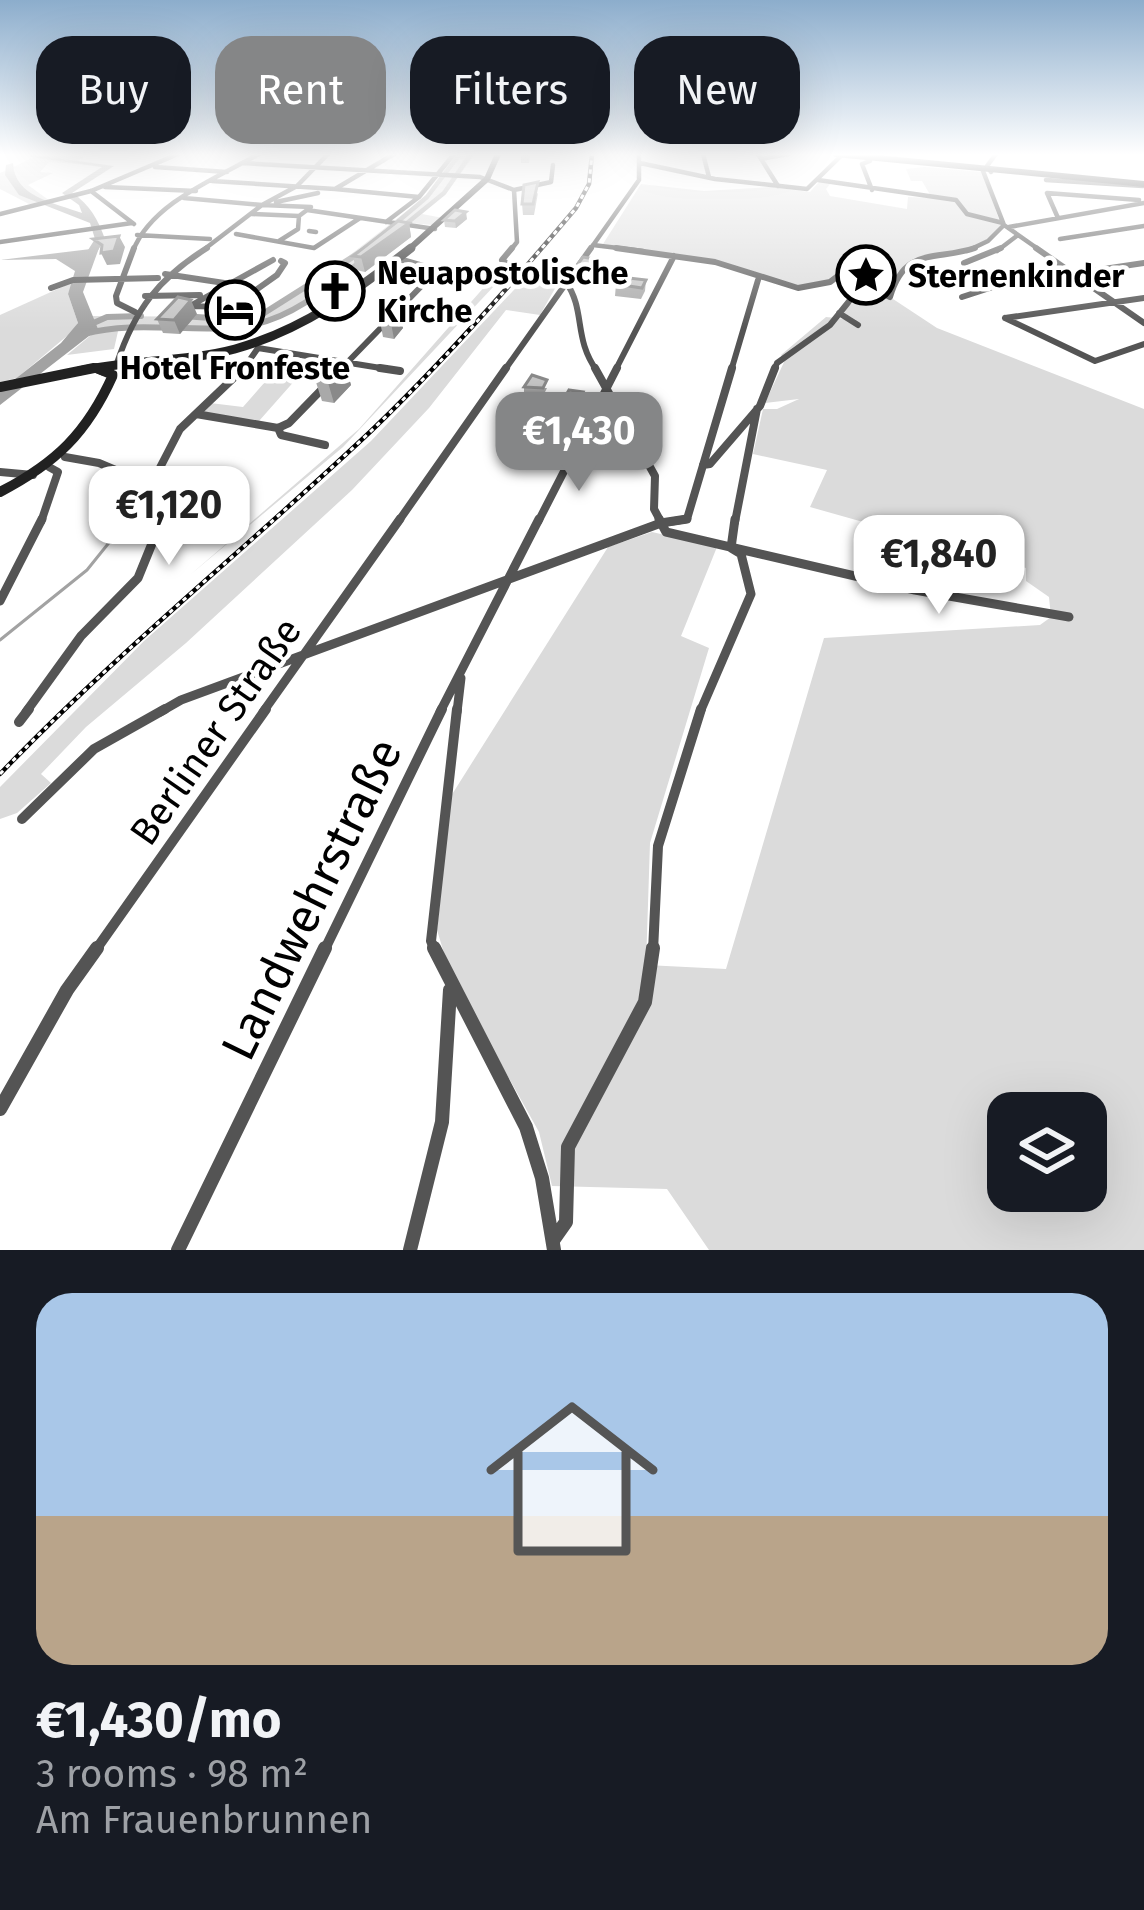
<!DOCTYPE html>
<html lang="en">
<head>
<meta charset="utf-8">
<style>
	:root { --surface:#171b24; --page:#20242c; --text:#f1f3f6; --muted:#9ea1a6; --accent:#858687 }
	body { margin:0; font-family:"Fira Sans",sans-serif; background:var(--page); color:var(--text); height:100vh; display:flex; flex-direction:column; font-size:45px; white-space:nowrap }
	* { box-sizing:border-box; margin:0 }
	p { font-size:39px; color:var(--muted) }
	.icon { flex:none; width:66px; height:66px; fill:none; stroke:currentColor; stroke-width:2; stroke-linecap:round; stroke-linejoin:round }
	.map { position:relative; height:1250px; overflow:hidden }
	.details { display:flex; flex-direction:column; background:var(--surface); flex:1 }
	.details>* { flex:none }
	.guide { position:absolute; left:36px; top:36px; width:1074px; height:108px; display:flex; gap:24px }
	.buttons { position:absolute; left:987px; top:1092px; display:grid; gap:24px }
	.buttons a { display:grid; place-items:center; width:120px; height:120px; border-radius:24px; background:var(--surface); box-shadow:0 12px 48px #0002; font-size:60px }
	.price { position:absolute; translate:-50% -102px; padding:0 27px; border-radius:24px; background:#fff; color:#222; font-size:39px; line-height:78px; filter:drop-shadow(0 3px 6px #0008) }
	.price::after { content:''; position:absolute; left:50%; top:72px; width:36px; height:27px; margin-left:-18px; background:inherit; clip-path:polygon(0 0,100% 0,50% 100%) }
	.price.active { background:var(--accent); color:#fff }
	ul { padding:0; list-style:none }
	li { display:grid; align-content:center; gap:24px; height:636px; padding:0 36px }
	li span { display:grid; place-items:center; height:372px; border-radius:36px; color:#555 }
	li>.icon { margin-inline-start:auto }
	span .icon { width:216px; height:216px; fill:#fffc; stroke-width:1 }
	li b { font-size:51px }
	.chip { padding:0 42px; border-radius:36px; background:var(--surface); box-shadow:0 12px 48px #0002; font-size:42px; line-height:108px }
	.chip.active { background:var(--accent); color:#fff }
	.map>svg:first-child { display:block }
</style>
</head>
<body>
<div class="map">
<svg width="1144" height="1250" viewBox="0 0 1144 1250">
	<rect width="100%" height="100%" fill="#fff"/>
	<path fill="#dbdbdb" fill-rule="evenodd" d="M 41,154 L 91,154 L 75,162 L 105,166 L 49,162 L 40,172 L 53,173 L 28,185 L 50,201 L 35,207 L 0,189 L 0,173 Z
		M 456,154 L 475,154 L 448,191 L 422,214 L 443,218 L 432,225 L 410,223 L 352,271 L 297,308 L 259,325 L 119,327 L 114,349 L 67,355 L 97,330 L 90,316 L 239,317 L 267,309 L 332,269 L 425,197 Z
		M 924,167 L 982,172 L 1001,225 C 994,232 987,241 978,245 C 942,261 899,247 887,295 L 871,291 L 850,269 L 827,282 L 790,286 L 730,264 L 603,244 L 641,184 L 704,191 L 771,187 L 810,192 L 819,182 L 830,184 L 826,189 L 830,196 L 907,209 L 908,197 L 932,198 L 922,181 L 911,181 L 906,169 Z
		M 501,268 L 510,269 L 343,447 L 190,575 L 359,429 Z
		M 529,274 L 557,285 L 540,315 L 506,310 L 429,408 L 352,490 L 186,643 L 86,727 L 41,774 L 51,783 L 17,813 L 0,819 L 0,787 L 144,641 L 371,441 Z
		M 73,282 L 68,294 L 78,323 L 74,330 L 17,378 L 0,382 L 0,315 Z
		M 864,288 L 893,299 L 937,328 L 1144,409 L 1144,1250 L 709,1250 L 667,1189 L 552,1186 L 539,1132 L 450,973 L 437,930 L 451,796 L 608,547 L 652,532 L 717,547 L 681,636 L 709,648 L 650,843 L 646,965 L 726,969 L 824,638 L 1040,625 L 1051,617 L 1049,597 L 1026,581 L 1026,568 L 810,507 L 827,470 L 753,454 L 763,409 L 777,409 L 799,399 L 765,403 L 785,360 L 781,355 L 826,317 L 856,320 L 841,311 L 859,299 ZM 1008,1113 L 1086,1113 L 1086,1191 L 1008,1191 Z
		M 271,375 L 297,378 L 259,421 L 200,413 L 210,403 L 243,407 Z"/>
	<path fill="#a2a2a2" d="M 99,248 L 83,292 L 98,329 L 0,405 L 0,391 L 61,343 L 78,323 L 68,294 L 75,271 L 56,259 L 0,260 Z"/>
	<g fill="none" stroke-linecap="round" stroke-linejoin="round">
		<path stroke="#a2a2a2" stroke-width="3" d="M 0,640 L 87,570 L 149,493"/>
		<path stroke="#a2a2a2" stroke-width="4.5" d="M 396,232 L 444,193 L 471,154
			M 363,251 L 427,197 L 460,154"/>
		<path stroke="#a2a2a2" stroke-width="6" d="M 261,315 L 367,248
			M 183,316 L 225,319
			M 89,325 L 107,317 L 141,316
			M 84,334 C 140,319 196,335 252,325 C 294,317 331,285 364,259"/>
		<path fill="#a2a2a2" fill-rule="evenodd" d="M 28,154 L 114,166 L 72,193 C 90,204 98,220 105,239 L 92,260 L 83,258 L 95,239 L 90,223 L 19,195 L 5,175 L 6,165 L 13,163 C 14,197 55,203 82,213 L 79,205 L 62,193 L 102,167 L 31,157 Z"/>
		<path stroke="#545454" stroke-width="4.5" d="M 328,154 L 297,186 L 262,205 L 311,207 L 307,210 L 435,229
			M 394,154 L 335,189 L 419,197
			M 703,154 L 709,177
			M 758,154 L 778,186
			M 761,159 L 788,154
			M 870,161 L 862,164 L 872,190
			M 242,163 L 480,177 L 514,190 L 551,182 L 553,165
			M 640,163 L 715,179 L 807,189 L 843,154
			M 155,167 L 227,172
			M 983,171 L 1004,225 L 1041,251
			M 991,172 L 987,166 L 996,154
			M 818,180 L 956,200 L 967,214 L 1003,223
			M 1046,180 L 1143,186
			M 212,181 L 335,189
			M 105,187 L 196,191
			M 91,191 L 134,224
			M 184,198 L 262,205 L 202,251
			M 276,202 L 318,193
			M 0,214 L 91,191 L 178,154
			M 252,214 L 299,216 L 307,210
			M 1058,218 L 1047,193 L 1139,200
			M 386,222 L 419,197 L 454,154
			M 1009,227 L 1144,203
			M 309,231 L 316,232
			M 236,234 L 314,248 L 360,218
			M 137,235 L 210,239
			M 1060,239 L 1144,226
			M 279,241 L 298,229 L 299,216
			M 0,242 L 132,223
			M 593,245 L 643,251
			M 133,251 C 151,203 217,178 259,154
			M 510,251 L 517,242 L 514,190
			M 589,251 L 639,180 L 639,154
			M 967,251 L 988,241 L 1004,225
			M 997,251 L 1018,235"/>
		<path stroke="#545454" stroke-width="6" d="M 134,248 L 116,296 L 117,303 L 135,312
			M 616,248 L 715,262 L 798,288 L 830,282 L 846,270 L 863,284 L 830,325 L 777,363 L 774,371
			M 1036,248 L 1144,323
			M 964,263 L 1001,248
			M 510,266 L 502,260 L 512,248
			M 528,271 L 566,282
			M 165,274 L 231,284
			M 566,282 C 586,311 573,338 597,371
			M 863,284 L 890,297 C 905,246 935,261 975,248
			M 51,288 L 73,280 L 158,278
			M 145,296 L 200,295
			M 962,297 L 1002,284 L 1144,263
			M 190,306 L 232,307 L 277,275 L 285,263 L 281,261
			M 190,306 L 273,260
			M 839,313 L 858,325
			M 1005,318 L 1095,361 L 1144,344
			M 1005,318 L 1144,298
			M 258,348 L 399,371
			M 117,363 C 135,309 159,278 207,248
			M 242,371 L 258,348
			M 339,371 L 437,270 L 399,259
			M 504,371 L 591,248
			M 615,371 L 674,256
			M 731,371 L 758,280"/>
		<path stroke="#545454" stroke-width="8" d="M 380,368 L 400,371
			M 595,368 L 655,476 L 654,509 L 661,522
			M 338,372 L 342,368
			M 196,414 L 278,428 L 289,423 L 327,384
			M 278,428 L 281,435 L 325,445
			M 65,457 L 99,463 L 151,485 L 161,522
			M 703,465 L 710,464 L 760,406 L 775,368
			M 0,472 L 33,475
			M 151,485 L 180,429 L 244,368
			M 41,522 L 58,472 L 49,467
			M 398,522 L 506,368
			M 538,522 L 617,368
			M 669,522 L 687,519 L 732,368
			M 735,522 L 757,409"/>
		<path stroke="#545454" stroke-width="9" d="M 659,519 L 666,532 L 915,590 L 1069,617
			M 0,601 L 42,519
			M 26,712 L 81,636 L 138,578 L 162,519
			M 160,712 L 181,700 L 661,523 L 687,519
			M 263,712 L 400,519
			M 440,712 L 539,519
			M 457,712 L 461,678
			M 700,712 L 751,594 L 741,554 L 731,548 L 735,519"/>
		<path stroke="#545454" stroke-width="10" d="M 19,722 L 29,709
			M 22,819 L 94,749 L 165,709
			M 95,951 L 266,709
			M 324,951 L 442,709
			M 435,951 L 431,941 L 457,709
			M 653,951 L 658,846 L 701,709"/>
		<path stroke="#545454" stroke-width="14" d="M 434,948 L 526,1127 L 542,1178 L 554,1250
			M 0,1109 L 67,990 L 97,948
			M 554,1239 L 566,1222 L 568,1147 L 645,1002 L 653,948
			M 178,1250 L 325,948
			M 410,1250 L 442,1122 L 450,990"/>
		<path stroke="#212121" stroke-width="6" d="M 836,154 L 1144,184
			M 407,251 L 487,179 L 498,154"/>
		<path stroke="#212121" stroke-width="9" d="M 96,368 L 103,371
			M 79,371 C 130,360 186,362 235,349 C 303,330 356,291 411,248"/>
		<path stroke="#212121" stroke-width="10" d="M 0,387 L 94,368
			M 0,492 C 56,463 87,433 113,375 L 96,368"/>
		<defs>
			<path id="rail" d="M 0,774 C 117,652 248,547 371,431 C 444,361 511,285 576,208 L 589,184 L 592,154"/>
		</defs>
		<use href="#rail" stroke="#000" stroke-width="4.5"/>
		<use href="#rail" stroke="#fff" stroke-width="3" stroke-dasharray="4.5" stroke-linecap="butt"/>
		<path stroke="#545454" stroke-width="6" d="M 510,266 L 528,271"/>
	</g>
	<path fill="#a9a9a9" d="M 521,154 L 530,154 L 529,163 L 521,163 Z
		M 538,193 L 534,215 L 523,215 L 522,204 Z
		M 467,219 L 456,228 L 445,227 L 444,220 Z
		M 409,223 L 411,237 L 365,272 L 356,270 L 353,256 Z
		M 575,268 L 599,274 L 591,288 L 575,283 Z
		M 646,280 L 645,291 L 641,299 L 615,296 L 616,284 Z
		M 390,311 L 403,328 L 394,339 L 383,337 L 380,321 Z
		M 197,314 L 180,334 L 163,333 L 157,319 Z
		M 344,361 L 351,385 L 334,403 L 322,401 L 314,376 Z
		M 524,387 L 547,388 L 543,396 L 524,395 Z
		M 569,390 L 583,417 L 576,429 L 563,426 L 562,402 Z"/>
	<path fill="#898989" d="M 466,212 L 467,219 L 456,228 L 455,221 Z
		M 409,223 L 411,237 L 365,272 L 361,257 Z
		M 119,236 L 125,247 L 120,264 L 107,265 L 101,253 Z
		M 600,260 L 599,274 L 591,288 L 591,273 Z
		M 191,300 L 197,314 L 180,334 L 174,320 Z
		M 400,313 L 403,328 L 394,339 L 391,323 Z
		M 344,361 L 351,385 L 334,403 L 327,379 Z
		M 583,392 L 583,417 L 576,429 L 576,404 Z"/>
	<path fill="#c4c4c4" stroke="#898989" stroke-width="3" d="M 538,182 L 533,204 L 522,204 L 524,185 Z
		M 455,210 L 466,212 L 455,221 L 444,220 Z
		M 398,221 L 409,223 L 361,257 L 353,256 Z
		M 119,236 L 114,251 L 101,253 L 102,245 L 93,239 Z
		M 583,257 L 600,260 L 591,273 L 575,268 Z
		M 620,277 L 646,280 L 642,288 L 616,284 Z
		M 178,297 L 191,300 L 174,320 L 157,319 Z
		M 390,311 L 400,313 L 391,323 L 380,321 Z
		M 332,359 L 344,361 L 327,379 L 314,376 Z
		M 532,375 L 547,380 L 543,388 L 524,387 Z
		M 569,390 L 583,392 L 576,404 L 562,402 Z"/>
	<linearGradient id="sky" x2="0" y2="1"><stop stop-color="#8cadcc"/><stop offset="0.47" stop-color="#fff"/><stop offset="1" stop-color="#fff" stop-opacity="0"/></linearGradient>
	<rect width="1144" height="329" fill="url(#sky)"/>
	<defs>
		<symbol id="sight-ring" viewBox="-11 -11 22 22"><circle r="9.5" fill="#fff" stroke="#000" stroke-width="1.5"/><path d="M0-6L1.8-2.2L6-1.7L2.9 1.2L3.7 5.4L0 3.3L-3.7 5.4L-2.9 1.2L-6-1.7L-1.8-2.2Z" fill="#000"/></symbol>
		<symbol id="church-ring" viewBox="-11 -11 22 22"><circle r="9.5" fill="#fff" stroke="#000" stroke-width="1.5"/><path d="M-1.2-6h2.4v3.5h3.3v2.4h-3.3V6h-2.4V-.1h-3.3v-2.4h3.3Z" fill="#000"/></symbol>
		<symbol id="hotel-ring" viewBox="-11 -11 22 22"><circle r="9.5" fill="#fff" stroke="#000" stroke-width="1.5"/><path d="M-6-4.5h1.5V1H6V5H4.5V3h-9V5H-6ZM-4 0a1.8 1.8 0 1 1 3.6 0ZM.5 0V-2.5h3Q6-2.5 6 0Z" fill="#000"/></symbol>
	</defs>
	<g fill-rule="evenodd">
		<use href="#sight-ring" x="833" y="242" width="66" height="66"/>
		<use href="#church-ring" x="302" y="258" width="66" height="66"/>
		<use href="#hotel-ring" x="202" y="277" width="66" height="66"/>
	</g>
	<g text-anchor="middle" stroke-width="9" stroke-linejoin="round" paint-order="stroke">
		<g font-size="33" font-weight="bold" fill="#000" stroke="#fff" text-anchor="start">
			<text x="377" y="284">Neuapostolische<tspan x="377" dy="38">Kirche</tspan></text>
			<text x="908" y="287">Sternenkinder</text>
			<text x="235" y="379" text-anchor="middle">Hotel Fronfeste</text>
		</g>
		<g font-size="39" fill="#000" stroke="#fff">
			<text transform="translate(215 731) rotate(-55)" y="14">Berliner Straße</text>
		</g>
		<g font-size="48" fill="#000" stroke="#fff">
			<text transform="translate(311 899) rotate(-64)" y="17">Landwehrstraße</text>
		</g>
	</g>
</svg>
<div class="buttons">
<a><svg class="icon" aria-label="layers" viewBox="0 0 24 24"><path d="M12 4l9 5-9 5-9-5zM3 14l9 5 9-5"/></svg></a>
</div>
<b class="price active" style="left:579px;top:494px">€1,430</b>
<b class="price" style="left:169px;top:568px">€1,120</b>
<b class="price" style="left:939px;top:617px">€1,840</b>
<div class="guide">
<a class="chip">Buy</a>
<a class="chip active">Rent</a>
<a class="chip">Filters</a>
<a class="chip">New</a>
</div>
</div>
<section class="details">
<ul>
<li><span style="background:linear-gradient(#a9c7e8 60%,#b9a48a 0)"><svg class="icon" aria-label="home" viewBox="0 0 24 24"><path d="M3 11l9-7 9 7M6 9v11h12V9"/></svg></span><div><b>€1,430/mo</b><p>3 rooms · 98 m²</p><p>Am Frauenbrunnen</p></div></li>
</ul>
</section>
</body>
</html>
